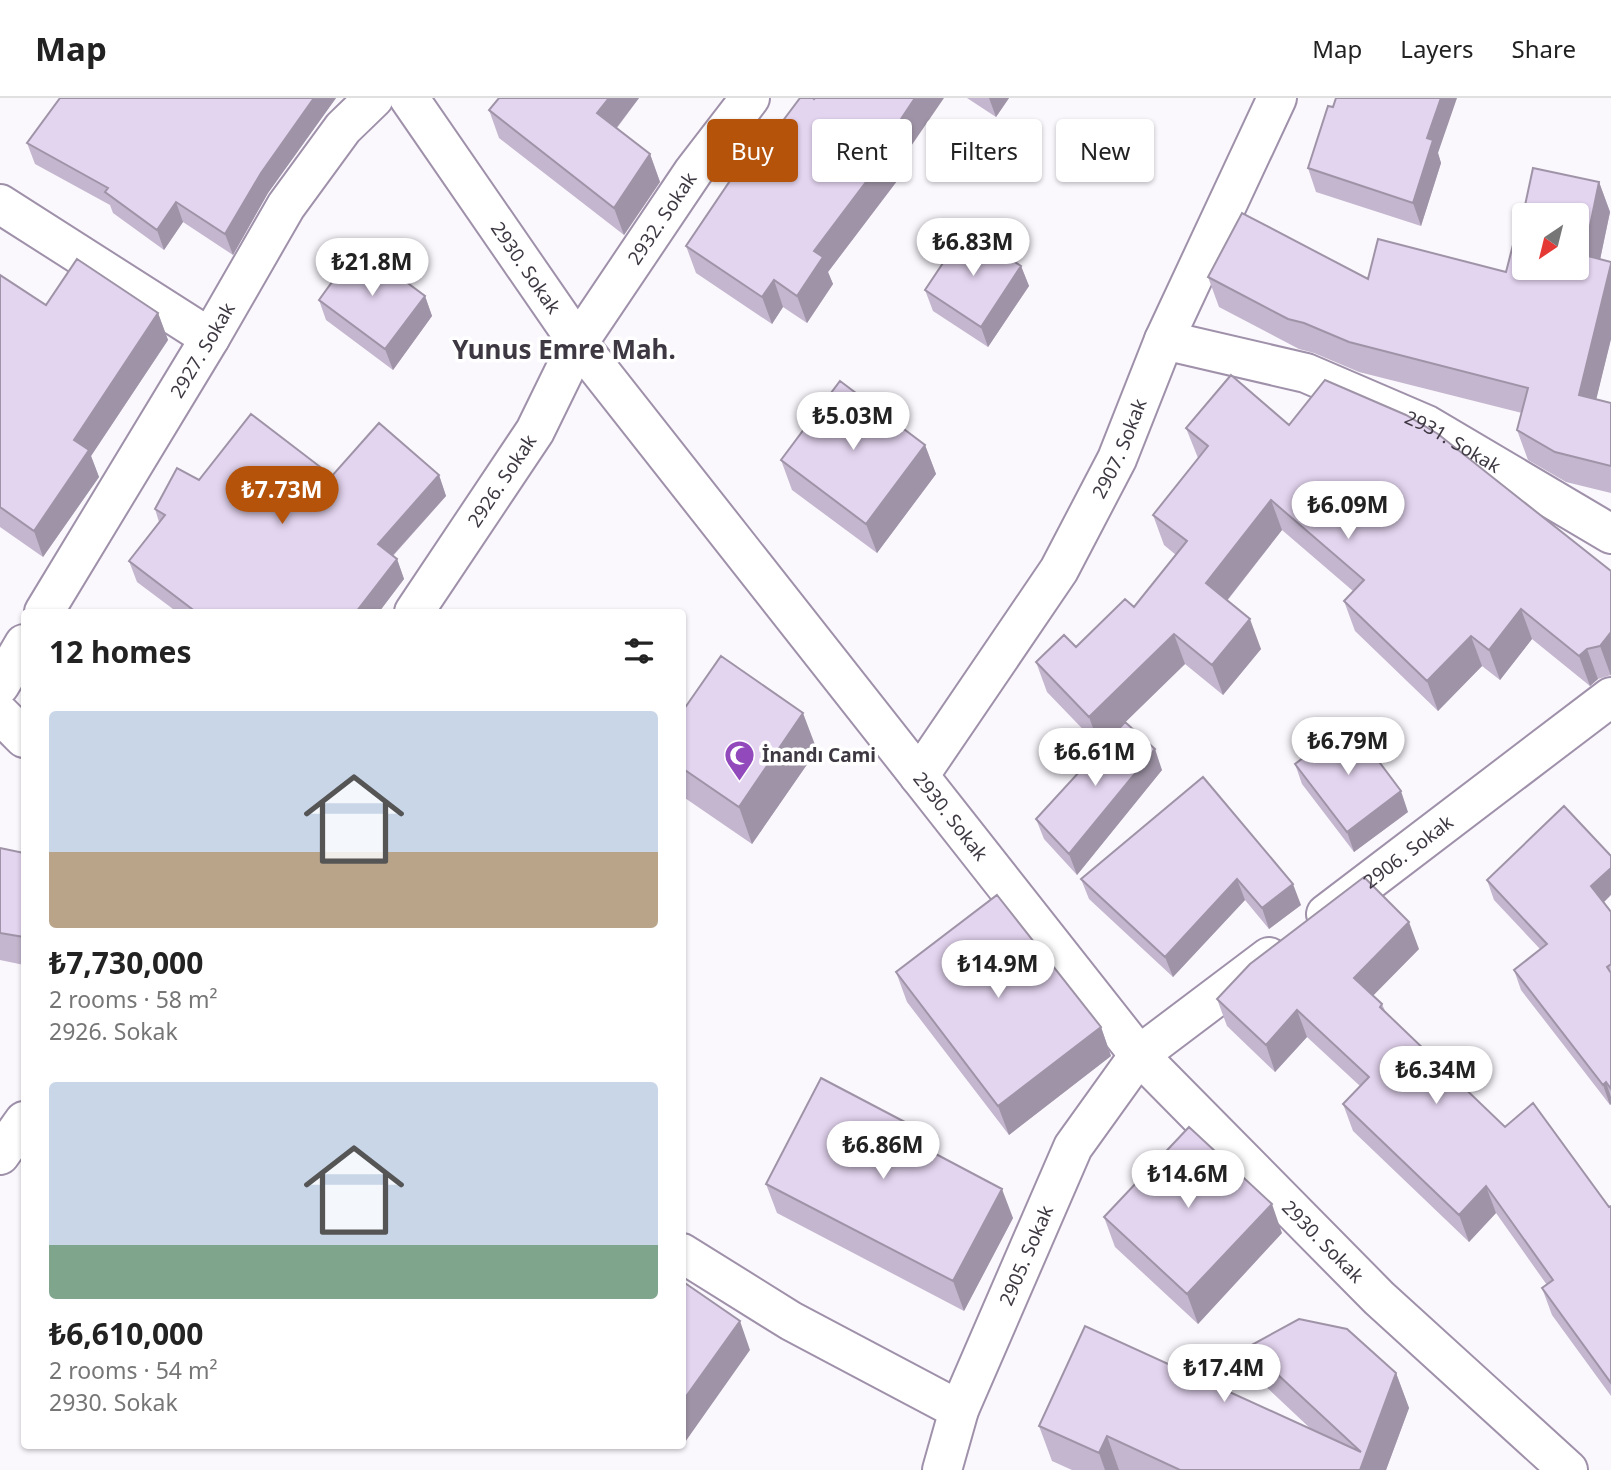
<!DOCTYPE html>
<html lang="en">
<head>
<meta charset="utf-8">
<style>
	:root { --surface:#fff; --page:#f2f2f2; --text:#222; --muted:#767676; --line:#e0e0e0; --accent:#b45309 }
	body { margin:0; font-family:"Noto Sans",sans-serif; background:var(--page); color:var(--text); height:100vh; display:flex; flex-direction:column; font-size:26px; white-space:nowrap }
	* { box-sizing:border-box; margin:0 }
	p { font-size:23px; color:var(--muted) }
	.icon { flex:none; width:38px; height:38px; fill:none; stroke:currentColor; stroke-width:2; stroke-linecap:round; stroke-linejoin:round }
	.map { position:relative; flex:1; overflow:hidden }
	.panel { position:absolute; left:21px; top:511px; width:665px; height:840px; display:flex; flex-direction:column; background:var(--surface); border-radius:7px; box-shadow:0 2px 5px #0004 }
	.panel>* { flex:none }
	.top-card { position:absolute; left:707px; top:21px; width:665px; height:63px; display:flex; gap:14px }
	.needle { width:46px; rotate:215deg }
	.controls { position:absolute; left:1512px; top:105px; display:grid; gap:14px }
	.controls a { display:grid; place-items:center; width:77px; height:77px; border-radius:7px; background:var(--surface); box-shadow:0 2px 5px #0004; font-size:35px }
	.price { position:absolute; translate:-50% -60px; padding:0 16px; border-radius:24px; background:#fff; color:#222; font-size:23px; line-height:46px; filter:drop-shadow(0 2px 4px #0008) }
	.price::after { content:''; position:absolute; left:50%; top:42px; width:21px; height:16px; margin-left:-10px; background:inherit; clip-path:polygon(0 0,100% 0,50% 100%) }
	.price.active { background:var(--accent); color:#fff }
	ul { padding:0; list-style:none }
	li { display:grid; align-content:center; gap:14px; height:371px; padding:0 28px }
	li span { display:grid; place-items:center; height:217px; border-radius:7px; color:#555 }
	li>.icon { margin-inline-start:auto }
	span .icon { width:126px; height:126px; fill:#fffc; stroke-width:1 }
	li b { font-size:30px }
	h2 { display:flex; justify-content:space-between; align-items:center; height:84px; padding:0 28px; font-size:30px }
	.tag { padding:0 24px; border-radius:7px; background:var(--surface); box-shadow:0 2px 5px #0004; font-size:24px; line-height:63px }
	.tag.active { background:var(--accent); color:#fff }
	header { display:flex; align-items:center; gap:42px; box-sizing:border-box; height:98px; padding:0 35px; background:var(--surface); border-bottom:2px solid var(--line) }
	header strong { font-size:33px }
	nav { display:flex; gap:38px; margin-inline-start:auto; font-size:24px }
	.map>svg:first-child { display:block }
</style>
</head>
<body>
<header>
<strong>Map</strong>
<nav><a>Map</a><a>Layers</a><a>Share</a></nav>
</header>
<div class="map">
<svg width="1611" height="1372" viewBox="0 0 1611 1372">
	<rect width="100%" height="100%" fill="#faf7fd"/>
	<g fill="none" stroke-linecap="round" stroke-linejoin="round">
		<defs>
			<g id="minor">
				<path d="M 0,106 L 210,240"/>
				<path id="s1" d="M 1164,242 L 1306,275 L 1427,327 L 1611,436"/>
				<path id="s2" d="M 44,514 L 210,240 L 286,108 L 343,30 L 374,0"/>
				<path id="s3" d="M 414,514 L 535,333 L 578,245 L 693,74 L 750,0"/>
				<path d="M 0,587 L 24,546"/>
				<path d="M 0,616 L 24,640"/>
				<path id="s4" d="M 919,678 L 1059,472 L 1117,361 L 1164,242 L 1277,0"/>
				<path id="s5" d="M 1326,816 L 1611,599"/>
				<path d="M 0,1057 L 24,1023"/>
				<path d="M 682,1155 L 791,1223 L 959,1312"/>
				<path id="s6" d="M 942,1372 L 959,1312 L 1073,1049 L 1139,957 L 1269,859"/>
			</g>
			<g id="tertiary">
				<path id="s7" d="M 409,0 L 578,245 L 1139,957 L 1379,1200 L 1568,1372"/>
			</g>
		</defs>
		<use href="#minor" stroke="#9f91aa" stroke-width="42"/>
		<use href="#tertiary" stroke="#9f91aa" stroke-width="42"/>
		<use href="#minor" stroke="#fff" stroke-width="38"/>
		<use href="#tertiary" stroke="#fff" stroke-width="38"/>
	</g>
	<path fill="#c3b6ce" d="M 60,0 L 336,0 L 268,95 L 233,157 L 183,124 L 164,152 L 113,115 L 110,107 L 35,66 L 27,45 Z
		M 499,0 L 639,0 L 617,30 L 650,56 L 660,84 L 624,137 L 499,40 L 489,12 Z
		M 967,0 L 1009,0 L 996,19 Z
		M 1438,55 L 1441,65 L 1421,128 L 1316,94 L 1308,70 Z
		M 746,72 L 894,73 L 897,83 L 828,174 L 833,186 L 807,225 L 783,209 L 772,226 L 696,175 L 686,148 Z
		M 1599,84 L 1610,114 L 1600,161 L 1611,241 L 1596,301 L 1611,305 L 1611,395 L 1566,384 L 1528,362 L 1517,332 L 1522,315 L 1359,274 L 1314,255 L 1299,251 L 1219,209 L 1208,179 L 1368,181 L 1506,174 L 1518,140 Z
		M 1021,168 L 1029,188 L 988,249 L 933,213 L 925,192 Z
		M 0,177 L 46,207 L 158,215 L 168,242 L 91,358 L 99,379 L 43,459 L 0,429 Z
		M 425,198 L 432,218 L 393,272 L 326,222 L 319,202 Z
		M 1289,327 L 1611,473 L 1611,577 L 1598,581 L 1590,588 L 1532,541 L 1500,582 L 1482,568 L 1438,613 L 1355,533 L 1344,503 L 1353,493 L 1282,432 L 1227,503 L 1261,551 L 1223,597 L 1185,566 L 1125,624 L 1162,672 L 1077,777 L 1044,741 L 1036,721 L 1122,628 L 1100,649 L 1047,594 L 1036,564 L 1076,549 L 1134,509 L 1176,457 L 1164,447 L 1153,417 L 1198,360 L 1186,330 Z
		M 925,347 L 936,376 L 877,455 L 792,392 L 781,362 Z
		M 439,377 L 446,398 L 393,458 L 397,461 L 404,481 L 379,514 L 177,514 L 137,484 L 129,463 L 159,424 L 155,411 L 199,382 L 332,378 Z
		M 682,614 L 817,652 L 752,746 L 682,698 Z
		M 1295,666 L 1408,714 L 1354,754 L 1302,686 Z
		M 1203,679 L 1301,807 L 1269,831 L 1245,802 L 1173,879 L 1089,801 L 1081,781 Z
		M 0,750 L 24,755 L 24,867 L 0,862 Z
		M 1487,782 L 1604,804 L 1611,814 L 1611,1006 L 1610,1007 L 1521,892 L 1514,872 L 1540,851 L 1494,802 Z
		M 1419,851 L 1373,897 L 1382,906 L 1386,915 L 1505,1029 L 1609,1109 L 1611,1108 L 1611,1298 L 1552,1217 L 1542,1190 L 1547,1187 L 1496,1115 L 1469,1144 L 1353,1033 L 1343,1006 L 1360,988 L 1307,939 L 1275,974 L 1227,928 L 1217,901 Z
		M 896,874 L 1101,929 L 1111,958 L 1009,1037 L 907,904 Z
		M 922,1033 L 928,1052 L 1013,1120 L 964,1213 L 777,1115 L 766,1086 Z
		M 1104,1119 L 1282,1135 L 1198,1226 L 1115,1149 Z
		M 1248,1249 L 1396,1275 L 1409,1310 L 1386,1372 L 1072,1372 L 1052,1363 L 1039,1328 L 1312,1332 L 1261,1284 Z"/>
	<path fill="#9f94a7" d="M 314,0 L 336,0 L 268,95 L 233,157 L 225,136 L 261,75 Z
		M 609,0 L 639,0 L 607,42 L 597,15 Z
		M 915,0 L 944,0 L 894,73 L 897,83 L 828,174 L 833,186 L 807,225 L 797,198 L 814,153 Z
		M 989,0 L 1009,0 L 996,19 Z
		M 1441,0 L 1457,0 L 1438,55 L 1441,65 L 1421,128 L 1413,105 L 1427,40 Z
		M 650,56 L 660,84 L 624,137 L 614,110 Z
		M 1599,84 L 1610,114 L 1595,186 L 1584,157 Z
		M 176,104 L 183,124 L 164,152 L 157,132 Z
		M 1611,166 L 1611,241 L 1590,327 L 1579,297 Z
		M 1021,168 L 1029,188 L 988,249 L 981,229 Z
		M 774,182 L 783,209 L 772,226 L 762,199 Z
		M 425,198 L 432,218 L 393,272 L 385,251 Z
		M 158,215 L 168,242 L 91,358 L 99,379 L 43,459 L 34,433 L 74,342 Z
		M 925,347 L 936,376 L 877,455 L 866,426 Z
		M 439,377 L 446,398 L 385,466 L 378,446 Z
		M 1271,402 L 1282,432 L 1217,515 L 1206,485 Z
		M 397,461 L 404,481 L 379,514 L 356,514 Z
		M 1521,511 L 1532,541 L 1500,582 L 1489,552 Z
		M 1250,521 L 1261,551 L 1223,597 L 1212,567 Z
		M 1611,534 L 1611,578 L 1600,548 Z
		M 1174,536 L 1185,566 L 1100,649 L 1089,619 Z
		M 1471,538 L 1482,568 L 1438,613 L 1427,583 Z
		M 1587,551 L 1598,581 L 1590,588 L 1579,558 Z
		M 803,615 L 817,652 L 752,746 L 739,709 Z
		M 1155,651 L 1162,672 L 1077,777 L 1069,756 Z
		M 1401,693 L 1408,714 L 1354,754 L 1347,734 Z
		M 1611,770 L 1611,797 L 1599,809 L 1591,788 Z
		M 1237,781 L 1245,802 L 1173,879 L 1165,859 Z
		M 1293,786 L 1301,807 L 1269,831 L 1262,810 Z
		M 1409,824 L 1419,851 L 1364,907 L 1354,880 Z
		M 1297,912 L 1307,939 L 1275,974 L 1266,947 Z
		M 1101,929 L 1111,958 L 1009,1037 L 998,1008 Z
		M 1606,984 L 1611,999 L 1611,1006 L 1610,1007 L 1603,987 Z
		M 922,1033 L 932,1062 L 915,1045 Z
		M 1486,1088 L 1496,1115 L 1469,1144 L 1459,1117 Z
		M 1002,1091 L 1013,1120 L 964,1213 L 953,1183 Z
		M 1272,1106 L 1282,1135 L 1198,1226 L 1187,1196 Z
		M 740,1223 L 750,1252 L 683,1347 L 682,1345 L 682,1304 Z
		M 1396,1275 L 1409,1310 L 1386,1372 L 1360,1372 Z
		M 1107,1338 L 1119,1372 L 1105,1372 L 1099,1355 Z"/>
	<path fill="#e3d4ef" stroke="#9f94a7" stroke-width="2" fill-rule="evenodd" d="M 60,0 L 314,0 L 261,75 L 225,136 L 176,104 L 157,132 L 105,94 L 108,90 L 27,45 Z
		M 499,0 L 609,0 L 597,15 L 650,56 L 614,110 L 489,12 Z
		M 800,0 L 813,0 L 814,1 L 815,0 L 915,0 L 881,51 L 887,56 L 814,153 L 823,159 L 797,198 L 774,182 L 762,199 L 686,148 L 740,68 L 746,72 Z
		M 1336,0 L 1441,0 L 1427,40 L 1433,42 L 1413,105 L 1308,70 L 1328,8 L 1333,9 Z
		M 1533,70 L 1599,84 L 1584,157 L 1611,164 L 1611,166 L 1579,297 L 1611,305 L 1611,368 L 1555,354 L 1517,332 L 1528,290 L 1349,244 L 1304,225 L 1288,221 L 1208,179 L 1242,115 L 1368,181 L 1378,141 L 1506,174 L 1515,139 L 1518,140 ZM 1524,117 L 1577,117 L 1577,170 L 1524,170 Z
		M 965,132 L 1021,168 L 981,229 L 925,192 Z
		M 358,148 L 425,198 L 385,251 L 319,202 Z
		M 77,161 L 158,215 L 74,342 L 89,352 L 34,433 L 0,409 L 0,177 L 46,207 Z
		M 1231,277 L 1289,327 L 1325,282 L 1406,317 L 1438,336 L 1611,473 L 1611,534 L 1600,548 L 1587,551 L 1579,558 L 1521,511 L 1489,552 L 1471,538 L 1427,583 L 1344,503 L 1364,482 L 1271,402 L 1206,485 L 1250,521 L 1212,567 L 1174,536 L 1089,619 L 1036,564 L 1064,537 L 1076,549 L 1125,501 L 1134,509 L 1187,443 L 1153,417 L 1208,348 L 1186,330 Z
		M 840,283 L 925,347 L 866,426 L 781,362 Z
		M 251,316 L 332,378 L 379,325 L 439,377 L 378,446 L 397,461 L 356,514 L 196,514 L 129,463 L 165,417 L 155,411 L 177,370 L 199,382 Z
		M 721,558 L 803,615 L 739,709 L 682,670 L 682,614 Z
		M 1125,624 L 1155,651 L 1069,756 L 1036,721 Z
		M 1350,625 L 1401,693 L 1347,734 L 1295,666 Z
		M 1203,679 L 1293,786 L 1262,810 L 1237,781 L 1165,859 L 1081,781 Z
		M 1564,708 L 1611,758 L 1611,770 L 1591,788 L 1611,814 L 1611,866 L 1607,869 L 1611,875 L 1611,991 L 1606,984 L 1603,987 L 1514,872 L 1547,846 L 1487,782 Z
		M 0,750 L 24,755 L 24,839 L 0,835 Z
		M 1364,779 L 1409,824 L 1354,880 L 1382,906 L 1380,909 L 1505,1029 L 1533,1005 L 1609,1109 L 1611,1108 L 1611,1285 L 1542,1190 L 1553,1182 L 1486,1088 L 1459,1117 L 1343,1006 L 1369,979 L 1297,912 L 1266,947 L 1217,901 L 1250,866 Z
		M 997,797 L 1101,929 L 998,1008 L 896,874 Z
		M 821,980 L 922,1033 L 915,1045 L 1002,1091 L 953,1183 L 766,1086 Z
		M 1189,1029 L 1272,1106 L 1187,1196 L 1104,1119 Z
		M 682,1183 L 740,1223 L 682,1304 Z
		M 1299,1221 L 1347,1231 L 1396,1275 L 1360,1372 L 1180,1372 L 1107,1338 L 1099,1355 L 1039,1328 L 1085,1228 L 1361,1354 L 1248,1249 Z"/>
	<defs>
		<symbol id="mosque-pin" viewBox="-11 -11 22 30"><path d="M0 17L-7.5 6A9.5 9.5 0 1 1 7.5 6Z" fill="#9149bc" stroke="#fff"/><path d="M3.5-4.9A6 6 0 1 0 3.5 4.9A5 5 0 1 1 3.5-4.9Z" fill="#fff"/></symbol>
	</defs>
	<g fill-rule="evenodd">
		<use href="#mosque-pin" x="722" y="640" width="35" height="47"/>
	</g>
	<g text-anchor="middle" stroke-width="7" stroke-linejoin="round" paint-order="stroke">
		<g font-size="19" fill="#3e3842" stroke="#fff">
			<text dy="7" stroke="none"><textPath href="#s3" startOffset="466">2932. Sokak</textPath></text>
			<text dy="7" stroke="none"><textPath href="#s7" startOffset="206">2930. Sokak</textPath></text>
			<text dy="7" stroke="none"><textPath href="#s2" startOffset="306">2927. Sokak</textPath></text>
			<text dy="7" stroke="none"><textPath href="#s1" startOffset="308">2931. Sokak</textPath></text>
			<text dy="7" stroke="none"><textPath href="#s4" startOffset="385">2907. Sokak</textPath></text>
			<text dy="7" stroke="none"><textPath href="#s3" startOffset="158">2926. Sokak</textPath></text>
			<text dy="7" stroke="none"><textPath href="#s7" startOffset="900">2930. Sokak</textPath></text>
			<text dy="7" stroke="none"><textPath href="#s5" startOffset="103">2906. Sokak</textPath></text>
			<text dy="7" stroke="none"><textPath href="#s7" startOffset="1466">2930. Sokak</textPath></text>
			<text dy="7" stroke="none"><textPath href="#s6" startOffset="231">2905. Sokak</textPath></text>
		</g>
		<g font-size="19" font-weight="bold" fill="#3e3842" stroke="#fff" text-anchor="start">
			<text x="762" y="664">İnandı Cami</text>
		</g>
		<g font-size="26" font-weight="bold" fill="#3e3842" stroke="#fff">
			<text x="564" y="261">Yunus Emre Mah.</text>
		</g>
	</g>
</svg>
<div class="controls">
<a><svg class="needle" viewBox="-14 -14 28 28"><path d="M0-13l5 13h-10z" fill="#e53935"/><path d="M0 13l5-13h-10z" fill="#767676"/></svg></a>
</div>
<b class="price" style="left:973px;top:180px">₺6.83M</b>
<b class="price" style="left:372px;top:200px">₺21.8M</b>
<b class="price" style="left:853px;top:354px">₺5.03M</b>
<b class="price active" style="left:282px;top:428px">₺7.73M</b>
<b class="price" style="left:1348px;top:443px">₺6.09M</b>
<b class="price" style="left:1348px;top:679px">₺6.79M</b>
<b class="price" style="left:1095px;top:690px">₺6.61M</b>
<b class="price" style="left:998px;top:902px">₺14.9M</b>
<b class="price" style="left:1436px;top:1008px">₺6.34M</b>
<b class="price" style="left:883px;top:1083px">₺6.86M</b>
<b class="price" style="left:1188px;top:1112px">₺14.6M</b>
<b class="price" style="left:1224px;top:1306px">₺17.4M</b>
<div class="top-card">
<a class="tag active">Buy</a>
<a class="tag">Rent</a>
<a class="tag">Filters</a>
<a class="tag">New</a>
</div>
<section class="panel">
<h2>12 homes<svg class="icon" aria-label="filters" viewBox="0 0 24 24"><path d="M4 7h16M4 17h16"/><circle cx="9" cy="7" r="2"/><circle cx="15" cy="17" r="2"/></svg></h2>
<ul>
<li><span style="background:linear-gradient(#c9d6e8 65%,#b9a48a 0)"><svg class="icon" aria-label="home" viewBox="0 0 24 24"><path d="M3 11l9-7 9 7M6 9v11h12V9"/></svg></span><div><b>₺7,730,000</b><p>2 rooms · 58 m²</p><p>2926. Sokak</p></div></li>
<li><span style="background:linear-gradient(#c9d6e8 75%,#7fa58c 0)"><svg class="icon" aria-label="home" viewBox="0 0 24 24"><path d="M3 11l9-7 9 7M6 9v11h12V9"/></svg></span><div><b>₺6,610,000</b><p>2 rooms · 54 m²</p><p>2930. Sokak</p></div></li>
</ul>
</section>
</div>
</body>
</html>
